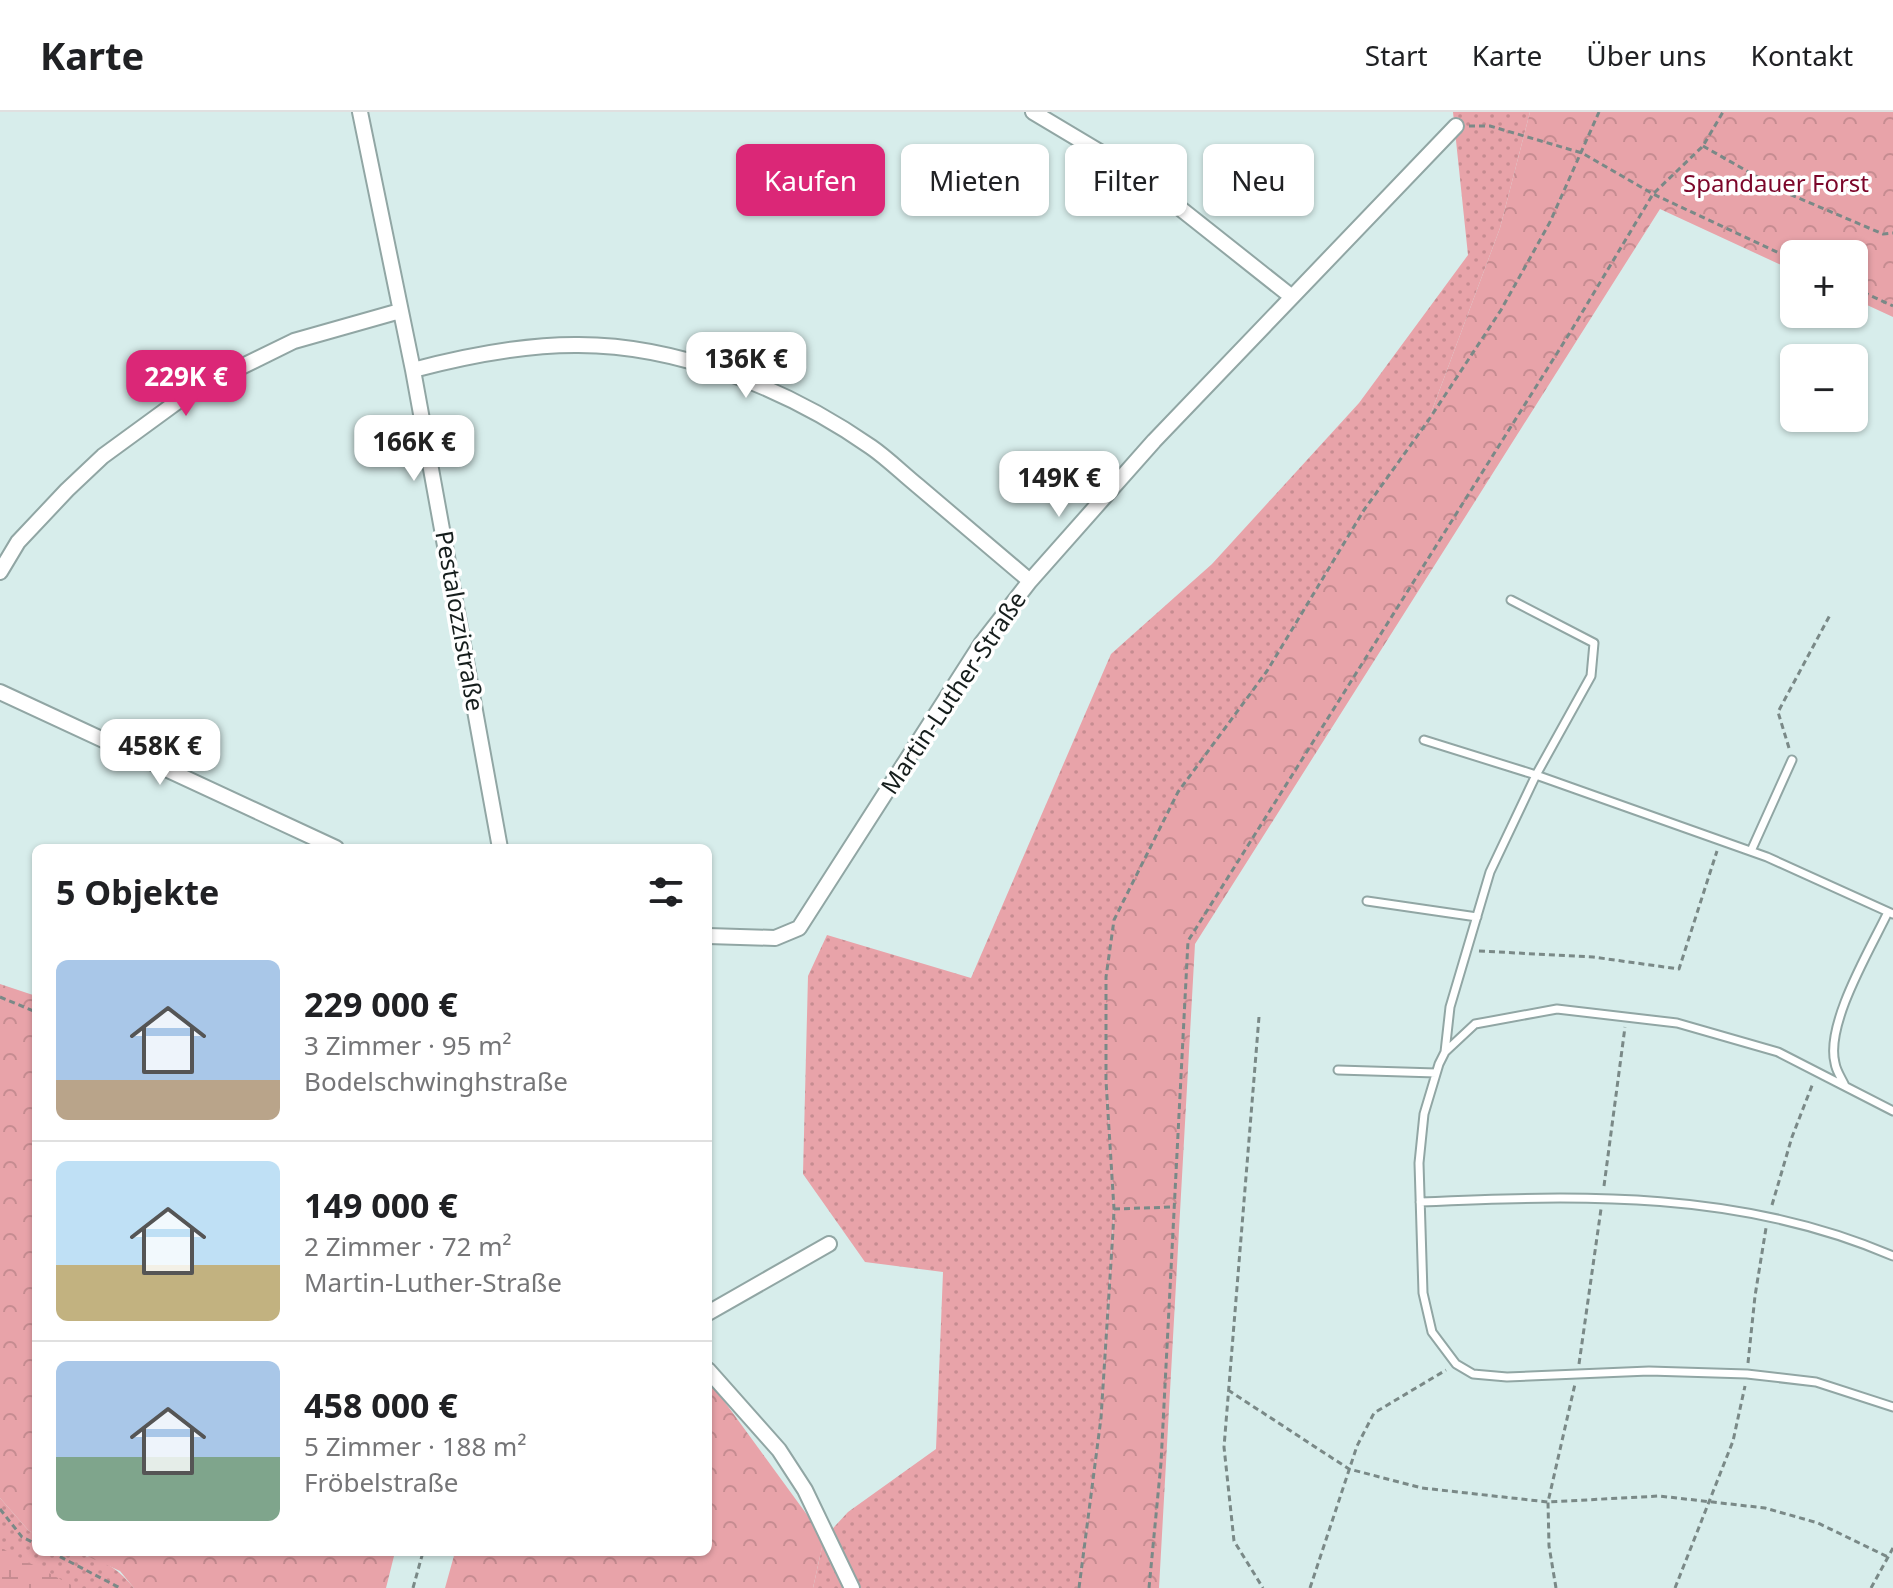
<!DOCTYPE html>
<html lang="de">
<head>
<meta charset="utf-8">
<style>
	:root { --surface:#fff; --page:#f2f2f2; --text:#202124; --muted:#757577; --line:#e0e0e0; --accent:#db2777 }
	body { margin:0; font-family:"Noto Sans",sans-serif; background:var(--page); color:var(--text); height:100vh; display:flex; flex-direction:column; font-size:30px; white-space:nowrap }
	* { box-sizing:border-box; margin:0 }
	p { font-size:26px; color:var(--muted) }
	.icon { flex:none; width:44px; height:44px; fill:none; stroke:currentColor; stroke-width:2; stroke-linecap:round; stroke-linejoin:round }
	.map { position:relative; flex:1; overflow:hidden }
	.side { position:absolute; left:32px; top:732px; width:680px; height:712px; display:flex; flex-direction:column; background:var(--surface); border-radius:12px; box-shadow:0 2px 6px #0004 }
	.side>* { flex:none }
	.banner { position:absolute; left:736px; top:32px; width:760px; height:72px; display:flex; gap:16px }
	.fabs { position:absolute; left:1780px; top:128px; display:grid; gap:16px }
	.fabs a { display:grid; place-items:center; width:88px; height:88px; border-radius:12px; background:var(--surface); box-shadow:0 2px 6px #0004; font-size:40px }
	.price { position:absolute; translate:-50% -68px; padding:0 18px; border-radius:16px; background:#fff; color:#222; font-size:26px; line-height:52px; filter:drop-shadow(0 2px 4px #0008) }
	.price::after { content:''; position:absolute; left:50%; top:48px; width:24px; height:18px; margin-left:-12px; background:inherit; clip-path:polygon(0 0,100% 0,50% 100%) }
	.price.on { background:var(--accent); color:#fff }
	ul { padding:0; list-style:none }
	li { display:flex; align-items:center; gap:24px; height:200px; padding:0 24px }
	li+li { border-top:2px solid var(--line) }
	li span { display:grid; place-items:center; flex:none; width:224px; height:160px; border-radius:12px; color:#555 }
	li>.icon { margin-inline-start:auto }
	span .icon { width:96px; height:96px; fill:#fffc; stroke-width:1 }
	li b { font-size:34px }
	h2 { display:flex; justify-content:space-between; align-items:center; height:96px; padding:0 24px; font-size:34px }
	.tag { padding:0 28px; border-radius:12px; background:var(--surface); box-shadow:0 2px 6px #0004; font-size:28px; line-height:72px }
	.tag.on { background:var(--accent); color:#fff }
	header { display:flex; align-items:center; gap:48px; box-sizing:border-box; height:112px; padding:0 40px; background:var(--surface); border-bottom:2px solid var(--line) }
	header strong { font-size:38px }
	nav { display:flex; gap:44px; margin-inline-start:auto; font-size:28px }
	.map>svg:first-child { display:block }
</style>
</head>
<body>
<header>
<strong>Karte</strong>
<nav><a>Start</a><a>Karte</a><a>Über uns</a><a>Kontakt</a></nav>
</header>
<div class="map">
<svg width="1893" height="1476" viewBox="0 0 1893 1476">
	<defs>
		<pattern id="grass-dots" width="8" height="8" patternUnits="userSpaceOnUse" patternTransform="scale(2)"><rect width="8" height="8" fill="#e8a3a9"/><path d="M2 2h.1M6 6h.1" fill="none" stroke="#c68c91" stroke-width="1.8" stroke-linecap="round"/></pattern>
		<pattern id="forest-crowns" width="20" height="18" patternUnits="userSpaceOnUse" patternTransform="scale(2)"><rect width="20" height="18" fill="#e8a3a9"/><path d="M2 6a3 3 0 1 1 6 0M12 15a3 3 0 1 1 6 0" fill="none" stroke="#c68c91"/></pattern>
		<pattern id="wetland-marsh" width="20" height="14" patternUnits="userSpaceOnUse" patternTransform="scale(2)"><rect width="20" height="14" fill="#e8a3a9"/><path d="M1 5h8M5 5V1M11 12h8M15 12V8" fill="none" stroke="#c68c91"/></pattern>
	</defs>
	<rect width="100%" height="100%" fill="#d7edeb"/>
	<path fill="url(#grass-dots)" d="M 1453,0 L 1530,0 L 1500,116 L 1428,309 L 1364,398 L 1267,559 L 1106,865 L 1106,969 L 1114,1097 L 1101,1306 L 1079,1476 L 813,1476 L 824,1426 L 848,1400 L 936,1337 L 943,1160 L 865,1150 L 803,1062 L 808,864 L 827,823 L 971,866 L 1111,542 L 1212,452 L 1359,291 L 1468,143 Z
		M 0,1386 L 29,1419 L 36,1422 L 36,1440 C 77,1440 107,1442 134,1476 L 0,1476 Z"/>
	<path fill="url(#forest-crowns)" d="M 1530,0 L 1893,0 L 1893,205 L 1854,187 L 1854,142 L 1794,142 L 1794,159 L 1660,97 L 1195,832 L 1159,1476 L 1079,1476 L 1101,1306 L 1113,1119 L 1114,1097 L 1106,969 L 1106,865 L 1114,808 L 1178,680 L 1267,559 L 1364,398 L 1428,309 L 1500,116 Z
		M 0,872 L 36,884 L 36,1422 L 29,1419 L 0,1386 Z
		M 708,1267 L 824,1426 L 813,1476 L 445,1476 L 455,1440 L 708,1440 Z
		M 78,1440 L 395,1440 L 386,1476 L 134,1476 L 120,1459 Z"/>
	<path fill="url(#wetland-marsh)" d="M 0,1432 L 5,1438 L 77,1476 L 0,1476 Z"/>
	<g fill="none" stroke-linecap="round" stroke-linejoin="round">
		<defs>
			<path id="service" d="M 1511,488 L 1594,531 L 1591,564 L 1536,663 L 1490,760 L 1450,895 L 1445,940 L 1439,952 L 1424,1002 L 1419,1051 L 1423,1181 L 1432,1220 L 1456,1252 L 1473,1262 L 1507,1265 L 1649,1259 L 1747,1262 L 1816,1270 L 1893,1295
				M 1424,628 L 1536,663 L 1767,745 L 1893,802
				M 1751,739 L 1792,648
				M 1367,789 L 1477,805
				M 1445,940 L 1475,912 L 1557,897 L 1677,911 L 1778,940 L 1893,999
				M 1338,958 L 1436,961
				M 1845,974 C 1842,967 1836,959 1835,951 C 1825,912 1871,836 1888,800
				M 1420,1090 C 1583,1083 1740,1078 1893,1144"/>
			<path id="minor" d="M 360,0 L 413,258 L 500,736
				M 1033,0 L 1105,43 L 1181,97 L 1292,185
				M 413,258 C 466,244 520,233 575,233 C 677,232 788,277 871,335 C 887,346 902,361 918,374 C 955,405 992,437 1030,469
				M 0,460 L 18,430 L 67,378 L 103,344 L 192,279 L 294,229 L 400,199
				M 0,580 L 336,736
				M 708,824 L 775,826 L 799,816 L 981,532 L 1030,469 L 1154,329 L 1456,14
				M 708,1201 L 829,1132
				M 708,1258 L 779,1338 L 805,1378 L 852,1476"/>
		</defs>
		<use href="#service" stroke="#91a6a4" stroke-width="11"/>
		<use href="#minor" stroke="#91a6a4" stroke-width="18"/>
		<path stroke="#7a8987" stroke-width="3" stroke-dasharray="6 4" stroke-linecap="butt" d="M 1469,14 L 1490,14 L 1582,41 L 1653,82 L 1794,148
			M 1703,34 L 1782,79 L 1883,122 L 1893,121
			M 1854,176 L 1893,194
			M 1789,636 L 1778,600 L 1830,503
			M 1479,839 L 1593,845 L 1679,857 L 1717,739
			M 0,885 L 36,900
			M 1259,905 L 1224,1335 L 1234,1429 L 1263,1476
			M 1604,1074 L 1625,915
			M 1772,1093 L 1792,1025 L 1813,971
			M 1114,1097 L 1173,1095
			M 1748,1251 L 1755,1184 L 1766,1116
			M 1579,1252 L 1601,1097
			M 1228,1278 L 1349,1357 L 1422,1376 L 1548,1390 L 1659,1384 L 1765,1396 L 1818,1411 L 1888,1445
			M 0,1397 L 22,1425 L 36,1432
			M 51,1440 L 120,1476
			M 413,1476 L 423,1440
			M 1079,1476 L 1101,1306 L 1113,1119 L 1114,1097 L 1106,969 L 1106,865 L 1114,808 L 1178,680 L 1267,559 L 1364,398 L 1428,309 L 1501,198 L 1550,110 L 1599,0
			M 1149,1476 L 1161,1351 L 1188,829 L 1571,219 L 1653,82 L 1703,34 L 1723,0
			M 1310,1476 L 1357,1334 L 1374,1301 L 1446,1258
			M 1556,1476 L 1549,1434 L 1548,1390 L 1575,1272
			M 1675,1476 L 1733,1329 L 1745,1274
			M 1871,1476 L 1893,1436"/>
		<use href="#service" stroke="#fff" stroke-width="7"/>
		<use href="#minor" stroke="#fff" stroke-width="14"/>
	</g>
	<g text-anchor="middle" stroke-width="7" stroke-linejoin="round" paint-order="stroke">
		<g font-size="24" fill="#7c062a" stroke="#fff">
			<text x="1776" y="80">Spandauer Forst</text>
		</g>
		<g font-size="24" fill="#151d1c" stroke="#fff">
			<text transform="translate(459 509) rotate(80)" y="8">Pestalozzistraße</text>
			<text transform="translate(954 581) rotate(-56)" y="8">Martin-Luther-Straße</text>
		</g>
	</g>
</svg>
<div class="fabs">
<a>+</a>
<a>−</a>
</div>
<b class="price" style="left:746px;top:288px">136K €</b>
<b class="price on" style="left:186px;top:306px">229K €</b>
<b class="price" style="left:414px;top:371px">166K €</b>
<b class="price" style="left:1059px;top:407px">149K €</b>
<b class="price" style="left:160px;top:675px">458K €</b>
<div class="banner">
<a class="tag on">Kaufen</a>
<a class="tag">Mieten</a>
<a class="tag">Filter</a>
<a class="tag">Neu</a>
</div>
<section class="side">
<h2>5 Objekte<svg class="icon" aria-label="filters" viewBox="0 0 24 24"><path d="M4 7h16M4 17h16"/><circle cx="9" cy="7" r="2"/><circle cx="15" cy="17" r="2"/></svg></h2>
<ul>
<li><span style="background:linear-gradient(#a9c7e8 75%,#b9a48a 0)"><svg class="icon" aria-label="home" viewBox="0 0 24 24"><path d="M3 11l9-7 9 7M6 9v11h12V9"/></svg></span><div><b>229 000 €</b><p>3 Zimmer · 95 m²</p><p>Bodelschwinghstraße</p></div></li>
<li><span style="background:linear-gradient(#bfe0f5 65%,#c2b280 0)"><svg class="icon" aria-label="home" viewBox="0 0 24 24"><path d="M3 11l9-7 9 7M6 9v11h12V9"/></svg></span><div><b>149 000 €</b><p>2 Zimmer · 72 m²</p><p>Martin-Luther-Straße</p></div></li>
<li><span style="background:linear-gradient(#a9c7e8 60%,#7fa58c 0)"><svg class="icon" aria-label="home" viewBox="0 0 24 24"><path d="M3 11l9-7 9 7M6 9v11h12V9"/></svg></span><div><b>458 000 €</b><p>5 Zimmer · 188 m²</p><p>Fröbelstraße</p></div></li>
</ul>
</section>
</div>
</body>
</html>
